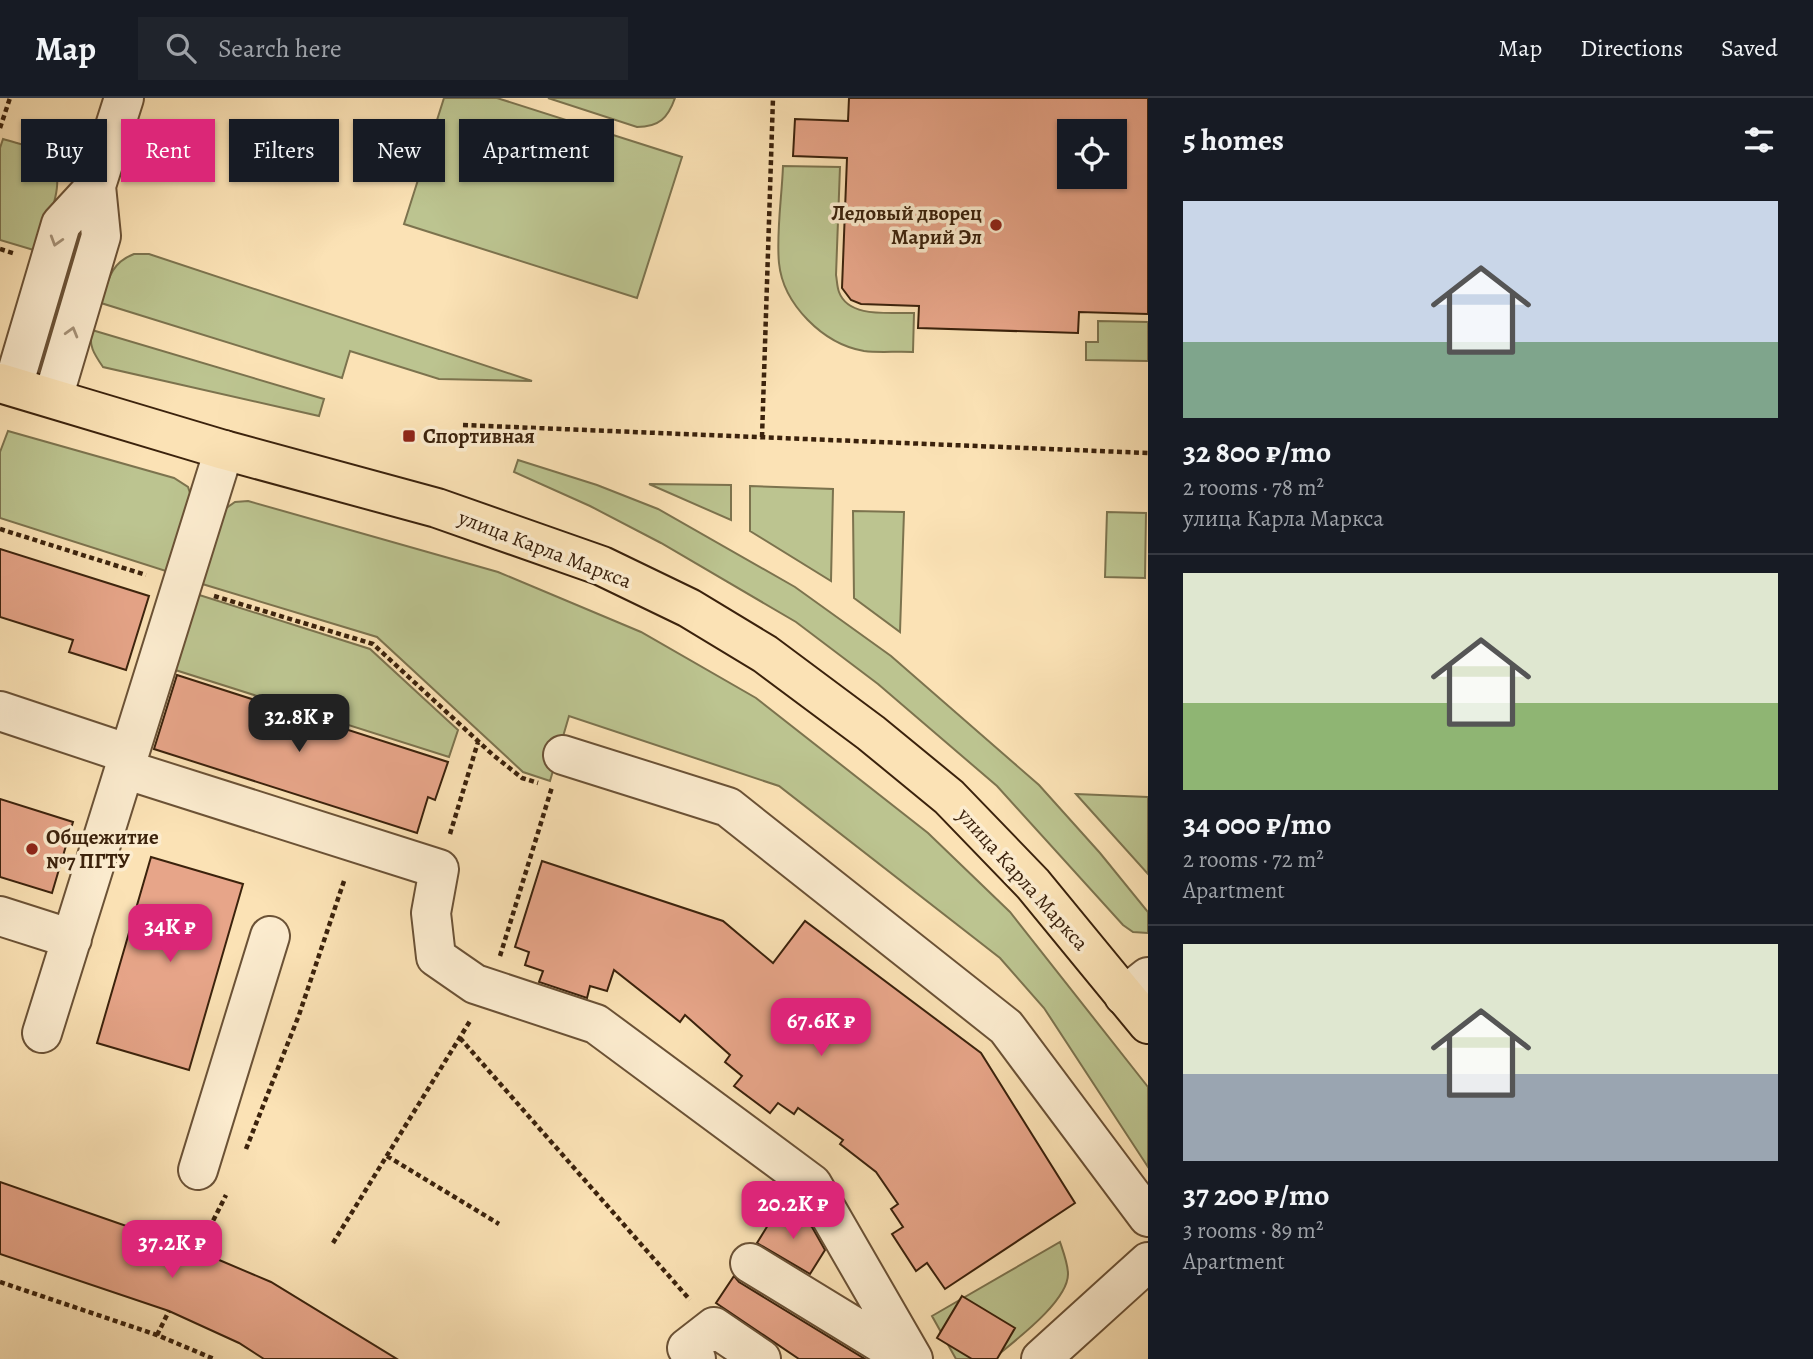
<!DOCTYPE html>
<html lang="en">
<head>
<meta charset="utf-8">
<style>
	:root { --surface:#171b24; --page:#20242c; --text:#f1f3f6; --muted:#9ea1a6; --line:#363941; --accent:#db2777 }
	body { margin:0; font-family:Alegreya,serif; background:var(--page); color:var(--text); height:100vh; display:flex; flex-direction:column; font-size:26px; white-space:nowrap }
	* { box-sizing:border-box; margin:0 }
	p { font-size:23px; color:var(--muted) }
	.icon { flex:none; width:38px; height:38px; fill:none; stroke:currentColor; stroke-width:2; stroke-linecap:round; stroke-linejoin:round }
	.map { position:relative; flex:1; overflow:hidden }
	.drawer { display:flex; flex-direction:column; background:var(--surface); width:665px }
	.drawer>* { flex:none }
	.top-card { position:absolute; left:21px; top:21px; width:665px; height:63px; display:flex; gap:14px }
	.tools { position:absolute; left:1057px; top:21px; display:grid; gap:14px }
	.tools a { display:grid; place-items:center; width:70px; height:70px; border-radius:0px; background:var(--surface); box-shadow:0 2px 5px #0004; font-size:35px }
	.price { position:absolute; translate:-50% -60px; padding:0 16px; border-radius:14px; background:var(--accent); color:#fff; font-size:23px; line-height:46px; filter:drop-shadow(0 2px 4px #0008) }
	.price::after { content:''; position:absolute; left:50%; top:42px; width:21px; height:16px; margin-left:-10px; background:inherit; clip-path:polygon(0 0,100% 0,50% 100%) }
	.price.selected { background:#222; color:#fff }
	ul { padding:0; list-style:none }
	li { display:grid; align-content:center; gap:14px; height:371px; padding:0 35px }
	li+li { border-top:2px solid var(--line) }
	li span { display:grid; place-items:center; height:217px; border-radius:0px; color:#555 }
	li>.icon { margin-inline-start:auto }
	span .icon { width:126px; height:126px; fill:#fffc; stroke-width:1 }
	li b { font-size:30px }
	h2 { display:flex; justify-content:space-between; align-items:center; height:84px; padding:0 35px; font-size:30px }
	.pill { padding:0 24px; border-radius:0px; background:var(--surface); box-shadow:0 2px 5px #0004; font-size:24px; line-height:63px }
	.pill.selected { background:var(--accent); color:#fff }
	header { display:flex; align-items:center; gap:42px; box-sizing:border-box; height:98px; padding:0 35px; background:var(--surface); border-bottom:2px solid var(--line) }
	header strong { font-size:33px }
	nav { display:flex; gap:38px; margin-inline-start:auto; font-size:24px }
	.search { width:490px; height:63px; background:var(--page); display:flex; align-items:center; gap:18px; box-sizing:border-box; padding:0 24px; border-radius:0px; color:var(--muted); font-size:26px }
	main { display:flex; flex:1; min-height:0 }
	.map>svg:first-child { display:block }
</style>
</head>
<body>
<header>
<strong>Map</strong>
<div class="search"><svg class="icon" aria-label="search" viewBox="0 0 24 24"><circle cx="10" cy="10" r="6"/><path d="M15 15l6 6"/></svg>Search here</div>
<nav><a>Map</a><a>Directions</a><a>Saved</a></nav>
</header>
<main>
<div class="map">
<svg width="1148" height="1261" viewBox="0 0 1148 1261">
	<rect width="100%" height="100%" fill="#fbe2b5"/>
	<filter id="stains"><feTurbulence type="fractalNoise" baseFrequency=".00286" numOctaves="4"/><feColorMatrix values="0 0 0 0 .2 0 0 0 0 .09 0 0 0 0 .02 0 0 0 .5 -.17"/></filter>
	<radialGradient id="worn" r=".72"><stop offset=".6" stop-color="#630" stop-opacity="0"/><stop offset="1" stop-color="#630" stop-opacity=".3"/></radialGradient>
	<path fill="#bcc490" stroke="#7c734e" stroke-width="2" d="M 444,0 L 497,0 L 682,59 L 637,200 L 404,126 Z
		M 548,0 L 675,0 C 668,20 659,29 637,29 Z
		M 3,41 C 15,45 29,47 40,53 C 76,70 46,126 37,153 L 0,142 L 0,50 Z
		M 783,68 L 840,69 L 836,177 C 837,182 837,189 839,194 C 849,221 891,214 914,215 L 913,254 C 897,253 880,255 864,253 C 823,246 783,206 779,165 C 776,135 782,98 783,68 Z
		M 134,156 L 149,156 L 532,283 L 439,281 L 350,253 L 342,280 L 101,205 C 108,183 110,165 134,156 Z
		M 1098,223 L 1148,224 L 1148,263 L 1086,262 L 1086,244 L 1098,244 Z
		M 92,232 L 324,301 L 319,318 L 103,269 C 94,256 88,247 92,232 Z
		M 8,333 L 174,380 L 188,389 L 192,401 L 172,475 L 0,420 L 0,354 Z
		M 518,362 L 597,387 L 658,411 L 795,489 L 891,558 L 1039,687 L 1100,755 L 1148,814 L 1148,835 L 1133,834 L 1123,827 L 997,688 L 878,586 L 796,524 L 661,445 L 590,408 L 514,374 Z
		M 649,386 L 731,387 L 731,422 Z
		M 750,388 L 833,391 L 831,483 L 750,433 Z
		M 248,403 L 498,474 L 641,534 L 756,600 L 928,735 L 1010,814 L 1148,989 L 1148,1069 L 1044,910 L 1000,860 L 779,688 L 569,618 L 550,683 L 523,674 L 377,539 L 199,485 L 225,411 L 235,404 Z
		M 853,413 L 904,414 L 900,534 L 854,500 Z
		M 1107,414 L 1146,415 L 1145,480 L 1105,479 Z
		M 193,495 L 370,551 L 458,632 L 449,659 L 169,570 Z
		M 1076,696 L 1148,699 L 1148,776 Z
		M 1060,1144 C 1063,1153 1068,1166 1068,1176 C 1068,1204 1013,1244 993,1261 L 956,1261 L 932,1218 Z"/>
	<path fill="#e7a589" stroke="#3b220c" stroke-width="2" fill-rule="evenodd" d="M 849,0 L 1148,0 L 1148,216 L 1079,214 L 1078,235 L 918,230 L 919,208 L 861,206 L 851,202 L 842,190 L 847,60 L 793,58 L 795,21 L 848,23 ZM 1069,33 L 1115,33 L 1115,79 L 1069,79 Z
		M 0,451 L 149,498 L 126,572 L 69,554 L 73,542 L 0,519 Z
		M 177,577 L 448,664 L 435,702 L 428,699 L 417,735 L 154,651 Z
		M 0,701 L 73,724 L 52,795 L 0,779 Z
		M 151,759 L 243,786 L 189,972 L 97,945 Z
		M 542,763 L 723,823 L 773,865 L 805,823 L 981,955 L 1075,1105 L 945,1191 L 927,1165 L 916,1173 L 892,1136 L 903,1129 L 891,1111 L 898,1106 L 876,1074 L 840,1046 L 843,1042 L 798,1010 L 794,1016 L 778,1005 L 770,1015 L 734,988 L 742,978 L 725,964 L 730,957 L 685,917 L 680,924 L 614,872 L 607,893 L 590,888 L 587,900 L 539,884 L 543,873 L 525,867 L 529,854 L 515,849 Z
		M 0,1084 L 198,1153 L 271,1184 L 397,1261 L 264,1261 L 239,1245 L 169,1213 L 0,1156 Z
		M 779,1109 L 812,1129 L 825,1152 L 810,1176 L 757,1145 Z
		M 734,1178 L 739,1184 L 865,1261 L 799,1261 L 716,1205 Z
		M 962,1198 L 1015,1230 L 997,1261 L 972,1261 L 937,1240 Z"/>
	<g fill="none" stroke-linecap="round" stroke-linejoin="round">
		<defs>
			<path id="minor" d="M 13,288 L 61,126 L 96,88
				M 53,300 L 101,138 L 96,88 L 124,0
				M 0,613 L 129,656
				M 563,657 L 728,709 L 1006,929 L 1148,1119
				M 124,671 L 439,771 L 431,815 L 436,859 L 475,886 L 596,926 L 812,1086 L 913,1261
				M 0,818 L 72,841
				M 1124,898 L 1148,879
				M 42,935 L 224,352
				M 198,1072 L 270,838
				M 750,1165 L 907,1261
				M 696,1261 L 687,1250 L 714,1229 L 761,1261
				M 1041,1261 L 1148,1164"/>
			<path id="major" d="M 0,285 L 224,352 L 437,410 L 602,468 L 689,510 L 765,556 L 871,635 L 949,699 L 1033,786 L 1148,926"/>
		</defs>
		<use href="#minor" stroke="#6b5236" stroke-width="42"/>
		<use href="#major" stroke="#3b220c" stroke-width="42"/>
		<path stroke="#3b220c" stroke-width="4.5" stroke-dasharray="5 3.5" stroke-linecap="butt" d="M 0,30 L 10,0
			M 0,151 L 16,156
			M 463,327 L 1148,355
			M 762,339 L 773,0
			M 0,431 L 146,477
			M 214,498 L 373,546 L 493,657 L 522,680 L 538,685
			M 450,736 L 478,644
			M 500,858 L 552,689
			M 460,940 L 690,1202
			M 246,1051 L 299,917 L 345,780
			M 387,1058 L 499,1126
			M 333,1145 L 470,923
			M 198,1153 L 226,1097
			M 0,1184 L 157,1237 L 214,1261
			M 157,1237 L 169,1213"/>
		<use href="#minor" stroke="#fceccf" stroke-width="38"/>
		<use href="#major" stroke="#fbe2b5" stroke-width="38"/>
	</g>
	<defs><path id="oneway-chevron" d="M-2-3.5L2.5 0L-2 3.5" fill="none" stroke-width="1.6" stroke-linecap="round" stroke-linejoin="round" transform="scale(1.75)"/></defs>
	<g stroke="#a59177">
		<use href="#oneway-chevron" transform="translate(56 143) rotate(107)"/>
		<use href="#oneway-chevron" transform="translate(72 234) rotate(-74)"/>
	</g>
	<g fill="#8f2418" stroke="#fceccf" stroke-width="2.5">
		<circle cx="996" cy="127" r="7"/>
		<rect x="402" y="331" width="14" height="14" rx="3.5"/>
		<circle cx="32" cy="751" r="7"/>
	</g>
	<g text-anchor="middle" stroke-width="7" stroke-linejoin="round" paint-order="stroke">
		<g font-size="21" font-weight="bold" fill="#3b220c" stroke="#fceccf" text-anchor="start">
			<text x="982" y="122" text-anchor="end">Ледовый дворец<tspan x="982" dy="24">Марий Эл</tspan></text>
			<text x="423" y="345">Спортивная</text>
			<text x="46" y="746">Общежитие<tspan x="46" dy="24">№7 ПГТУ</tspan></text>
		</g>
		<g font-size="21" fill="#3b220c" stroke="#fceccf">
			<text transform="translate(545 451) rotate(21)" y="7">улица Карла Маркса</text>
			<text transform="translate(1023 781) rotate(48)" y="7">улица Карла Маркса</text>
		</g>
	</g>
	<rect width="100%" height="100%" filter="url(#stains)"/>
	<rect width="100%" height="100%" fill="url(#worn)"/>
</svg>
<div class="tools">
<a><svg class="icon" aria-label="locate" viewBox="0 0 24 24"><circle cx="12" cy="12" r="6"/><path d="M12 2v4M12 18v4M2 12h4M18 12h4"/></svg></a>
</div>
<b class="price selected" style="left:299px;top:656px">32.8K ₽</b>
<b class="price" style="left:170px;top:866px">34K ₽</b>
<b class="price" style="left:821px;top:960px">67.6K ₽</b>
<b class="price" style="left:793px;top:1143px">20.2K ₽</b>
<b class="price" style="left:172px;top:1182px">37.2K ₽</b>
<div class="top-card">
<a class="pill">Buy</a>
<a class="pill selected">Rent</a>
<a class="pill">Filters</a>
<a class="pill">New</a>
<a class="pill">Apartment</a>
</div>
</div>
<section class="drawer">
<h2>5 homes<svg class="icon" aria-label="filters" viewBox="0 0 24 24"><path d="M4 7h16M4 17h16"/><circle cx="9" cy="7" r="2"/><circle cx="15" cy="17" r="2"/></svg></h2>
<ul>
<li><span style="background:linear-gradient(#c9d6e8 65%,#7fa58c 0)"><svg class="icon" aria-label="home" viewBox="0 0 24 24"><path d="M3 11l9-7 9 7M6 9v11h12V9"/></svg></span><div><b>32 800 ₽/mo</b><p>2 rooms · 78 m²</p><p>улица Карла Маркса</p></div></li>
<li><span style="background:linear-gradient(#dfe7d0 60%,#8fb573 0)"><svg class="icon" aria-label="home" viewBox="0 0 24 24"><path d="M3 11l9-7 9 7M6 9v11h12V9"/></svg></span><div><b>34 000 ₽/mo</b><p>2 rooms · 72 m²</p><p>Apartment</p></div></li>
<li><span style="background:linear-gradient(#dfe7d0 60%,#9aa5b1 0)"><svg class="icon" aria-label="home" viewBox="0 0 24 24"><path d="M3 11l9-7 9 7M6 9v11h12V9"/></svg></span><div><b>37 200 ₽/mo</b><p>3 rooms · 89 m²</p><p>Apartment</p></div></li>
</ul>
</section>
</main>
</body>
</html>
